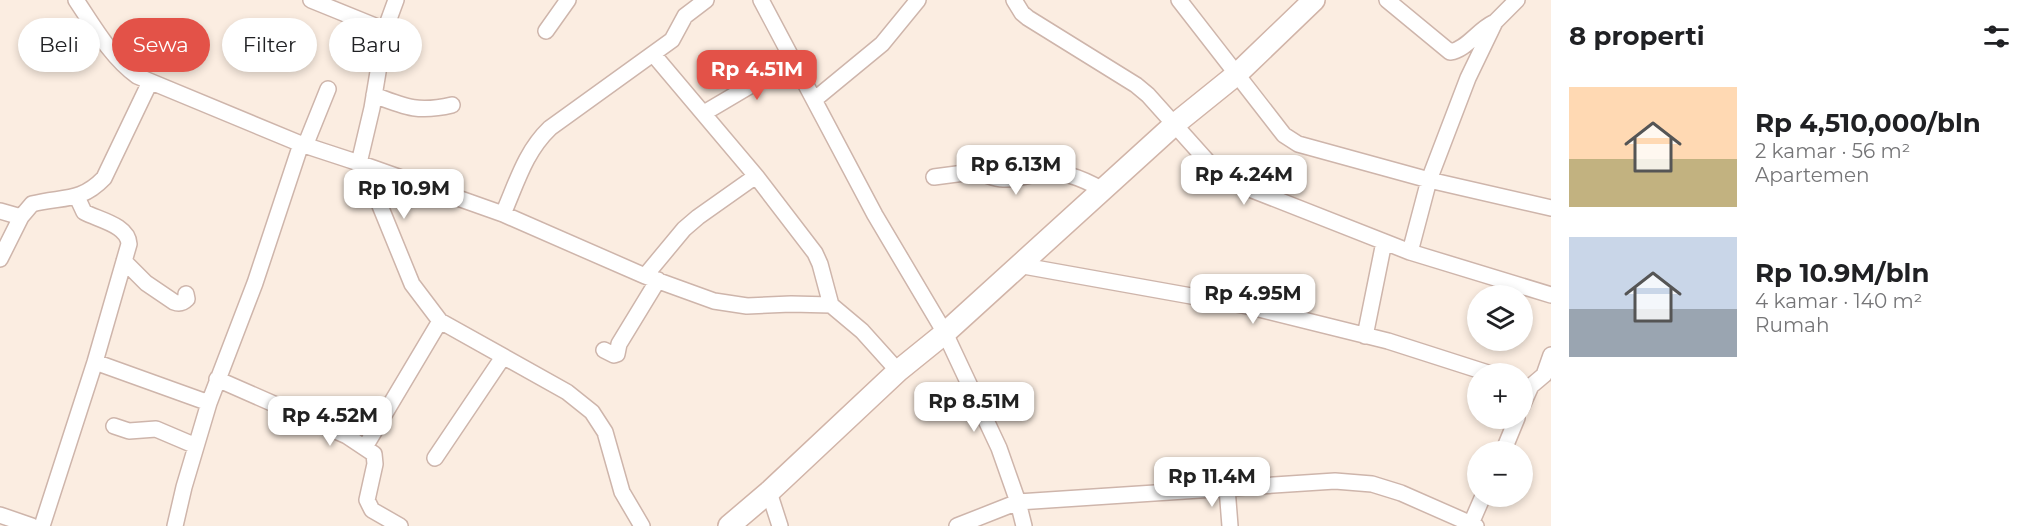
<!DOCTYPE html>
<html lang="id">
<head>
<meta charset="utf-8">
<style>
	:root { --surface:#fff; --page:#f2f2f2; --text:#202124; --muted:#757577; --accent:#e35248 }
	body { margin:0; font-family:Montserrat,sans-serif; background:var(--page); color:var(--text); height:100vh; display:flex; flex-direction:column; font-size:22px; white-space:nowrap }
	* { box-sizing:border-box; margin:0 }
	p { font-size:20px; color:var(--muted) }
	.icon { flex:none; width:33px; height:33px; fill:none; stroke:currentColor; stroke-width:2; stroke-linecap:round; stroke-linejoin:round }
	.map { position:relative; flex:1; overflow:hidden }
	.side { display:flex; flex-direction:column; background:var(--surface); width:480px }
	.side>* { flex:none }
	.banner { position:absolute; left:18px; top:18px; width:570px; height:54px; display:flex; gap:12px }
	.controls { position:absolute; left:1467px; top:285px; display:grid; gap:12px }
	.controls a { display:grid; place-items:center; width:66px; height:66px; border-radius:50%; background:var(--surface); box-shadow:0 3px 9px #0003; font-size:30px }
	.price { position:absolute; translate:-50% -51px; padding:0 14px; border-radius:12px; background:#fff; color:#222; font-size:20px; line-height:39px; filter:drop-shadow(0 2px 3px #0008) }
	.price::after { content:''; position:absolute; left:50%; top:36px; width:18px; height:14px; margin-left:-9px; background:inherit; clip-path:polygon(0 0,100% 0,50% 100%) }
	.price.on { background:var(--accent); color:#fff }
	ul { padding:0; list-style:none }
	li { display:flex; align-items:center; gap:18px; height:150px; padding:0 18px }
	li span { display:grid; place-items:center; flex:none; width:168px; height:120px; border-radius:0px; color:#555 }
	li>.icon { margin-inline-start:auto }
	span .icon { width:72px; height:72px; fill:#fffc; stroke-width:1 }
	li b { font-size:26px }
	h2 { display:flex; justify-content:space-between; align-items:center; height:72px; padding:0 18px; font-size:26px }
	.pill { padding:0 21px; border-radius:27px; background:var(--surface); box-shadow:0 3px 9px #0003; font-size:21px; line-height:54px }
	.pill.on { background:var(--accent); color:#fff }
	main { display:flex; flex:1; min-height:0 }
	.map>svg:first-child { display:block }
</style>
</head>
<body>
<main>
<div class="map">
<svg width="1551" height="526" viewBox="0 0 1551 526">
	<rect width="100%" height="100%" fill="#fbede1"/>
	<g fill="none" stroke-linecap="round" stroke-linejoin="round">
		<defs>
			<path id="street" d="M 76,0 C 94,27 111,57 137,76 L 301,144 L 359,163 L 374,191 L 412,284 L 440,321 L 567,392 L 592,412 L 605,432 L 622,492 L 642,526
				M 311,0 L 385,30
				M 396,0 L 385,30 L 372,108 L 359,163 L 503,214 L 645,276 L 714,301 L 747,306 L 791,304 L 831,305 L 862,331 L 898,371
				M 761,0 L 875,215 L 945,333 L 999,448 L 1018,502 L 1024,526
				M 1014,0 L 1022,13 L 1028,18 L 1136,85 L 1148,95 L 1217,172 L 1227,180 L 1410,252 L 1551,295
				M 1179,0 L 1284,135 L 1298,144 L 1429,180 L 1551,208
				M 1387,0 L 1450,52 C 1466,50 1478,30 1493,23
				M 546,31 L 568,0
				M 653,54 L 756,176 L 815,253 L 820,264 L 831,305
				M 374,95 C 405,107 418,113 452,105
				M 814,100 L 882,44 L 918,0
				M 704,113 L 794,60
				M 305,146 L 328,89
				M 934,177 L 972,172 C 983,172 992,179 1003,179 C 1015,180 1024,176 1036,174 C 1062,170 1080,177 1103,190
				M 0,211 L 21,217
				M 503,214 C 517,182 525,152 550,128 L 672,40 L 685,16 L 706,0
				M 1410,252 L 1429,180 L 1468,78 L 1495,22 L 1517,0
				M 0,259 L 21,217 L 32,204 C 62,196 80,203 104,178 L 150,82
				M 124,261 L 146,283 L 174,302 C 179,304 183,303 187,299 L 186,294
				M 1018,265 L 1247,306 L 1388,341 L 1491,374
				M 645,276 L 684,229 L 698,217 L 756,176
				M 1365,336 L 1384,242
				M 604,350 L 614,355 L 617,354 L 619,344 L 658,280
				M 95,362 L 209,403
				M 217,379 L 347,436 L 374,454 L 375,464 L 367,500 L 372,510 L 400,526
				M 1522,406 L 1531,386 L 1544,375 L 1551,355
				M 114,426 L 129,431 L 156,429 L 196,446
				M 365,447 L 440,321
				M 1503,452 L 1517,418
				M 435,458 L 503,357
				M 1227,488 L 1230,526
				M 769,492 L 780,526
				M 0,515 L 32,526
				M 42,526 L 95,362 L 129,244 C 128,225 99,220 84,212 L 77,197
				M 175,526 L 184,487 L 209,403 L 255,283 L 301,144
				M 957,526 L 1018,502 L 1335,481 L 1372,484 L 1401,493 L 1476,526
				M 1470,526 L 1483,496"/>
			<path id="secondary" d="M 729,526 L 769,492 L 898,371 L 945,333 L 1175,124 L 1237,74 L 1314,0"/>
		</defs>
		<use href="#street" stroke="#ceb5ab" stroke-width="18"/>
		<use href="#secondary" stroke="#d1b4a8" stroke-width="24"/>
		<use href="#street" stroke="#fff" stroke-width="15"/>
		<use href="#secondary" stroke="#fff" stroke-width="21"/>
	</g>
</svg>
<div class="controls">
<a><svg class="icon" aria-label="layers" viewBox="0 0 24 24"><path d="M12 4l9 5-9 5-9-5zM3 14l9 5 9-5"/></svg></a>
<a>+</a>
<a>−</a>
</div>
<b class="price on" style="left:757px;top:101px">Rp 4.51M</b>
<b class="price" style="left:1016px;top:196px">Rp 6.13M</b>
<b class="price" style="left:1244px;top:206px">Rp 4.24M</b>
<b class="price" style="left:404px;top:220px">Rp 10.9M</b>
<b class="price" style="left:1253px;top:325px">Rp 4.95M</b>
<b class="price" style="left:974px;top:433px">Rp 8.51M</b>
<b class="price" style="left:330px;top:447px">Rp 4.52M</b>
<b class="price" style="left:1212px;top:508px">Rp 11.4M</b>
<div class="banner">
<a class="pill">Beli</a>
<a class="pill on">Sewa</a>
<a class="pill">Filter</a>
<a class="pill">Baru</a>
</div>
</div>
<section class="side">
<h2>8 properti<svg class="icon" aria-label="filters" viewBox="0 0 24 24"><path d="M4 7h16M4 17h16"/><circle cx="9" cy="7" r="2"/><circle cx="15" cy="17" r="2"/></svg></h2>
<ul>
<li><span style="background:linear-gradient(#ffd9b3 60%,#c2b280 0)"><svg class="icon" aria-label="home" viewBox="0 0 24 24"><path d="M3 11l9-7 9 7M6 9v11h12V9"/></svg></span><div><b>Rp 4,510,000/bln</b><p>2 kamar · 56 m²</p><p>Apartemen</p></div></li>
<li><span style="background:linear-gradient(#c9d6e8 60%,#9aa5b1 0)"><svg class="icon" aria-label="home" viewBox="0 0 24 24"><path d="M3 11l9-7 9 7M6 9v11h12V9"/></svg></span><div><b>Rp 10.9M/bln</b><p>4 kamar · 140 m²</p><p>Rumah</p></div></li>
</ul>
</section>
</main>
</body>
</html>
